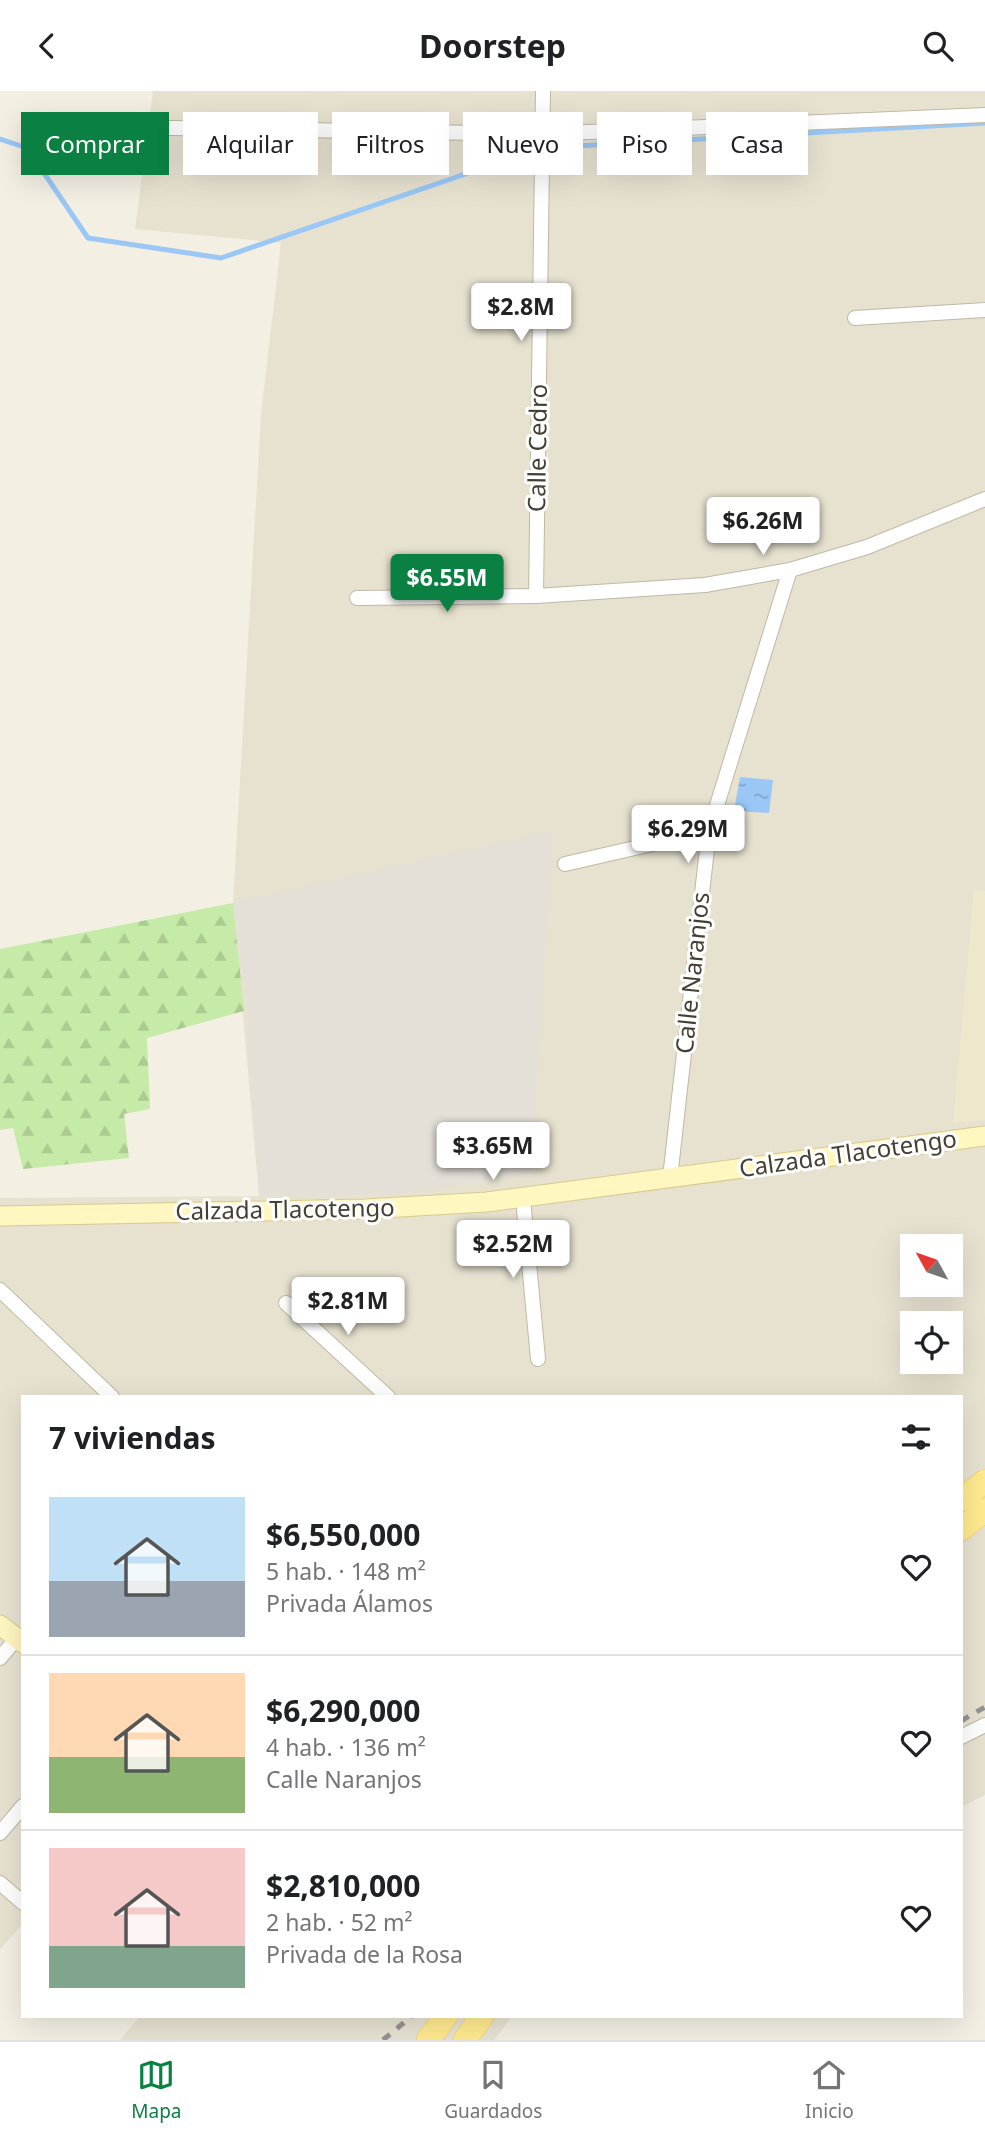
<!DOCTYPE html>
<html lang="es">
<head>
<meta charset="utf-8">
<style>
	:root { --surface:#fff; --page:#f2f2f2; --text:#202124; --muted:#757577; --line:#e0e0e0; --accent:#0b8043 }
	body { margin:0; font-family:"Noto Sans",sans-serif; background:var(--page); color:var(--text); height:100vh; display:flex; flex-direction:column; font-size:26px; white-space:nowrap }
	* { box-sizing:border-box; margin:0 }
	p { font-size:23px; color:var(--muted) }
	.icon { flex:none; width:38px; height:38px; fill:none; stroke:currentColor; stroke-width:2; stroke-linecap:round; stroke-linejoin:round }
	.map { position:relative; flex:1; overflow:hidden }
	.sheet { position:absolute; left:21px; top:1304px; width:942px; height:623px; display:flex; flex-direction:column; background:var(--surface); border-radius:0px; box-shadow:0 7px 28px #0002 }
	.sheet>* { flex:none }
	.banner { position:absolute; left:21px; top:21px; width:943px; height:63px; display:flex; gap:14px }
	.needle { width:46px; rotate:310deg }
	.tools { position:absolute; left:900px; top:1143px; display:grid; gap:14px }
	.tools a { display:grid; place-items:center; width:63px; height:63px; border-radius:0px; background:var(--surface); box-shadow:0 7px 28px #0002; font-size:35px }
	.price { position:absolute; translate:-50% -60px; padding:0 16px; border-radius:7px; background:#fff; color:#222; font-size:23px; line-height:46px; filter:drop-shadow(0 2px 4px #0008) }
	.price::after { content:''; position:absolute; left:50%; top:42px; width:21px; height:16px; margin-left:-10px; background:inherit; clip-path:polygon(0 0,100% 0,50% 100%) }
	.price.selected { background:var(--accent); color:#fff }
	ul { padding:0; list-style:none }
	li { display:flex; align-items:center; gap:21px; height:175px; padding:0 28px }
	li+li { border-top:2px solid var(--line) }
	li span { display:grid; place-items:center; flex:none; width:196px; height:140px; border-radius:0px; color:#555 }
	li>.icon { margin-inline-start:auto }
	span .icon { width:84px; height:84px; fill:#fffc; stroke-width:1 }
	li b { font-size:30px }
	h2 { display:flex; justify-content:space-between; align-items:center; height:84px; padding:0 28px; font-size:30px }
	.tag { padding:0 24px; border-radius:0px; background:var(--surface); box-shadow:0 7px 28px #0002; font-size:24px; line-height:63px }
	.tag.selected { background:var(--accent); color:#fff }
	header { display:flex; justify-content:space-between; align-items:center; height:91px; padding:0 28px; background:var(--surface); font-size:32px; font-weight:700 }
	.menu { display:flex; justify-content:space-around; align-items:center; height:98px; border-top:2px solid var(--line); background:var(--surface); font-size:19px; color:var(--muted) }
	.menu a { display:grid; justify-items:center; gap:4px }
	.menu .selected { color:var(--accent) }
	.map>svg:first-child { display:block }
</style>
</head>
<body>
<header><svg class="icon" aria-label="back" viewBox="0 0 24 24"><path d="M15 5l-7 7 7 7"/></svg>Doorstep<svg class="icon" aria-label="search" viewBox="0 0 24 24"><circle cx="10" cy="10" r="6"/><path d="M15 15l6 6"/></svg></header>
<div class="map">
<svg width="985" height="1949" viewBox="0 0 985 1949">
	<defs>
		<pattern id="forest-firs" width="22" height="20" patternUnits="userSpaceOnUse" patternTransform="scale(1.75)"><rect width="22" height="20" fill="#c6eba8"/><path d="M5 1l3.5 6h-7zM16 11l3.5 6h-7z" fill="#abcb91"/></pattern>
		<pattern id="water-ripples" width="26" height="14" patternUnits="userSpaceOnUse" patternTransform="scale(1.75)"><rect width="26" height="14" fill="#9ac7f5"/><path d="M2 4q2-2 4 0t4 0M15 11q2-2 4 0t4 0" fill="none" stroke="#7fa3c7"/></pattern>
	</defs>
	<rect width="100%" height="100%" fill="#f3efe3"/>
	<path fill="#e7e2d0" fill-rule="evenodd" d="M 153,0 L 985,0 L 985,1704 L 963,1715 L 961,1710 L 961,1306 L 23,1306 L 23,1833 L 0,1858 L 0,1107 L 259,1105 L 233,812 L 261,323 L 281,152 L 135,138 ZM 912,1155 L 950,1155 L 950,1194 L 912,1194 ZM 912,1232 L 950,1232 L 950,1270 L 912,1270 Z
		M 140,1925 L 512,1925 L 494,1949 L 120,1949 Z"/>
	<path fill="#e4e0d8" d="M 553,740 L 531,1083 L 397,1103 L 259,1105 L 248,918 L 233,812 Z"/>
	<path fill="#ede7cb" d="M 974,799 L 985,800 L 985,1029 L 953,1032 Z"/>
	<path fill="url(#forest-firs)" d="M 233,812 L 244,920 L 147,947 L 150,1018 L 124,1023 L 129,1067 L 23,1078 L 13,1037 L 0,1039 L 0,858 Z"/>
	<path fill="url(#water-ripples)" d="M 740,686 L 773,689 L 769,722 L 734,720 Z"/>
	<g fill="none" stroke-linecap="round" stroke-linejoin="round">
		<path stroke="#9ac7f5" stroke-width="5" d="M 0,48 L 27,57 L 88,147 L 221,167 L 541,57 L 985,32"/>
		<defs>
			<path id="street" d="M 170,37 L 541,43 L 985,24
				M 855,227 L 985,219
				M 536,505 L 543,0
				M 357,507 L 536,505 L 705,494 L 790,479 L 867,456 L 985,408
				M 565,773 L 709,740
				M 670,1087 L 709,740 L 790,479
				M 523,1108 L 538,1268
				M 0,1199 L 112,1306
				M 286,1212 L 388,1306
				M 0,1567 L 17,1547
				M 961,1646 L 985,1634
				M 0,1742 L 23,1715
				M 0,1792 L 23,1812"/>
			<path id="secondary" d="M 0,1125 L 365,1118 L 487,1111 L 985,1045
				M 0,1534 L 23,1552"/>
			<path id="primary" d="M 961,1409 L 985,1390
				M 961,1438 L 985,1419
				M 428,1949 L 446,1925
				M 465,1949 L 482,1925"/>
		</defs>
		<use href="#street" stroke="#bfb8a5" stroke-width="16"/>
		<use href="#secondary" stroke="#d6ca8f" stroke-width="21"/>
		<use href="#primary" stroke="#ebce58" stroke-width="24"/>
		<use href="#street" stroke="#fff" stroke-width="14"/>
		<use href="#secondary" stroke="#fff6c0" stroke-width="19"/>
		<use href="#primary" stroke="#ffea8f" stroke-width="23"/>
		<path stroke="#949494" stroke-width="5" stroke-dasharray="9 9" stroke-linecap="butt" d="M 961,1630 L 985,1616
			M 383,1949 L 412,1925"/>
	</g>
	<g text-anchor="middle" stroke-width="6" stroke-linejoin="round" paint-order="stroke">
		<g font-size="24" fill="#453f33" stroke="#fff">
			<text transform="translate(538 357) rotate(-89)" y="8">Calle Cedro</text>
			<text transform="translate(693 882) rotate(-84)" y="8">Calle Naranjos</text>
			<text transform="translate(848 1063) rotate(-8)" y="8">Calzada Tlacotengo</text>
			<text transform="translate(285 1119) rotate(-1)" y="8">Calzada Tlacotengo</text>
		</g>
	</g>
</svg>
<div class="tools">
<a><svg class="needle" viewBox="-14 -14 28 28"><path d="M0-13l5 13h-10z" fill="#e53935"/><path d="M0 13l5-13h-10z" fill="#757577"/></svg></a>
<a><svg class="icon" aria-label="locate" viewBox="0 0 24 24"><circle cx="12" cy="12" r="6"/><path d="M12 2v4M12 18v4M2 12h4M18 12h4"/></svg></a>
</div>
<b class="price" style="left:521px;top:252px">$2.8M</b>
<b class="price" style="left:763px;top:466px">$6.26M</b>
<b class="price selected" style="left:447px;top:523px">$6.55M</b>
<b class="price" style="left:688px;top:774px">$6.29M</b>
<b class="price" style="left:493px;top:1091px">$3.65M</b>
<b class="price" style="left:513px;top:1189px">$2.52M</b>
<b class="price" style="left:348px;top:1246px">$2.81M</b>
<div class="banner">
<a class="tag selected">Comprar</a>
<a class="tag">Alquilar</a>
<a class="tag">Filtros</a>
<a class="tag">Nuevo</a>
<a class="tag">Piso</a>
<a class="tag">Casa</a>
</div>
<section class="sheet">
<h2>7 viviendas<svg class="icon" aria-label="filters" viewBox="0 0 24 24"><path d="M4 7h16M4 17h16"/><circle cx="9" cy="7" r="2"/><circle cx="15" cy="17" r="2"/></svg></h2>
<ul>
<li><span style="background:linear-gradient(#bfe0f5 60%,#9aa5b1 0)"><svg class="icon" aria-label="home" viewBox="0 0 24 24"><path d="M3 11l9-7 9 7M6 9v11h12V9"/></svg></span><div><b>$6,550,000</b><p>5 hab. · 148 m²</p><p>Privada Álamos</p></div><svg class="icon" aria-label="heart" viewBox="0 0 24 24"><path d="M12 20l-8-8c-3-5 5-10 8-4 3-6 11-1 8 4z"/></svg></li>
<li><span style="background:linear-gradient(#ffd9b3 60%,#8fb573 0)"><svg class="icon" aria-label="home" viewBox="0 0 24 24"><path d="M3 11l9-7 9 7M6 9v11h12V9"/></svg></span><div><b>$6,290,000</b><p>4 hab. · 136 m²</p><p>Calle Naranjos</p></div><svg class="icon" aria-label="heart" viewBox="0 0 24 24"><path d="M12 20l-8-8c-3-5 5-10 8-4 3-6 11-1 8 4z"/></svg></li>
<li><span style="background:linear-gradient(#f6c9c9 70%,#7fa58c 0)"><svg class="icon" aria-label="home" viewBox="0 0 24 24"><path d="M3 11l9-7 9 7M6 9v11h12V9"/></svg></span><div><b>$2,810,000</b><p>2 hab. · 52 m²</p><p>Privada de la Rosa</p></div><svg class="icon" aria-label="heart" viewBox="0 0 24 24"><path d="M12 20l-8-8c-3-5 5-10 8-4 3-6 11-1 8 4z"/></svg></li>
</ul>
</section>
</div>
<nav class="menu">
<a class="selected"><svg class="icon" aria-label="map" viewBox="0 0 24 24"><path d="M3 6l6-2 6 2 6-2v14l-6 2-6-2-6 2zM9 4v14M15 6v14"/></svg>Mapa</a>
<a><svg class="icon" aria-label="saved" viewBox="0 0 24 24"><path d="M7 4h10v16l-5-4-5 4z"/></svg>Guardados</a>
<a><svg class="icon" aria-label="home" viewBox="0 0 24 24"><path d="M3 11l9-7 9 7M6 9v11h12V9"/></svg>Inicio</a>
</nav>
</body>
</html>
